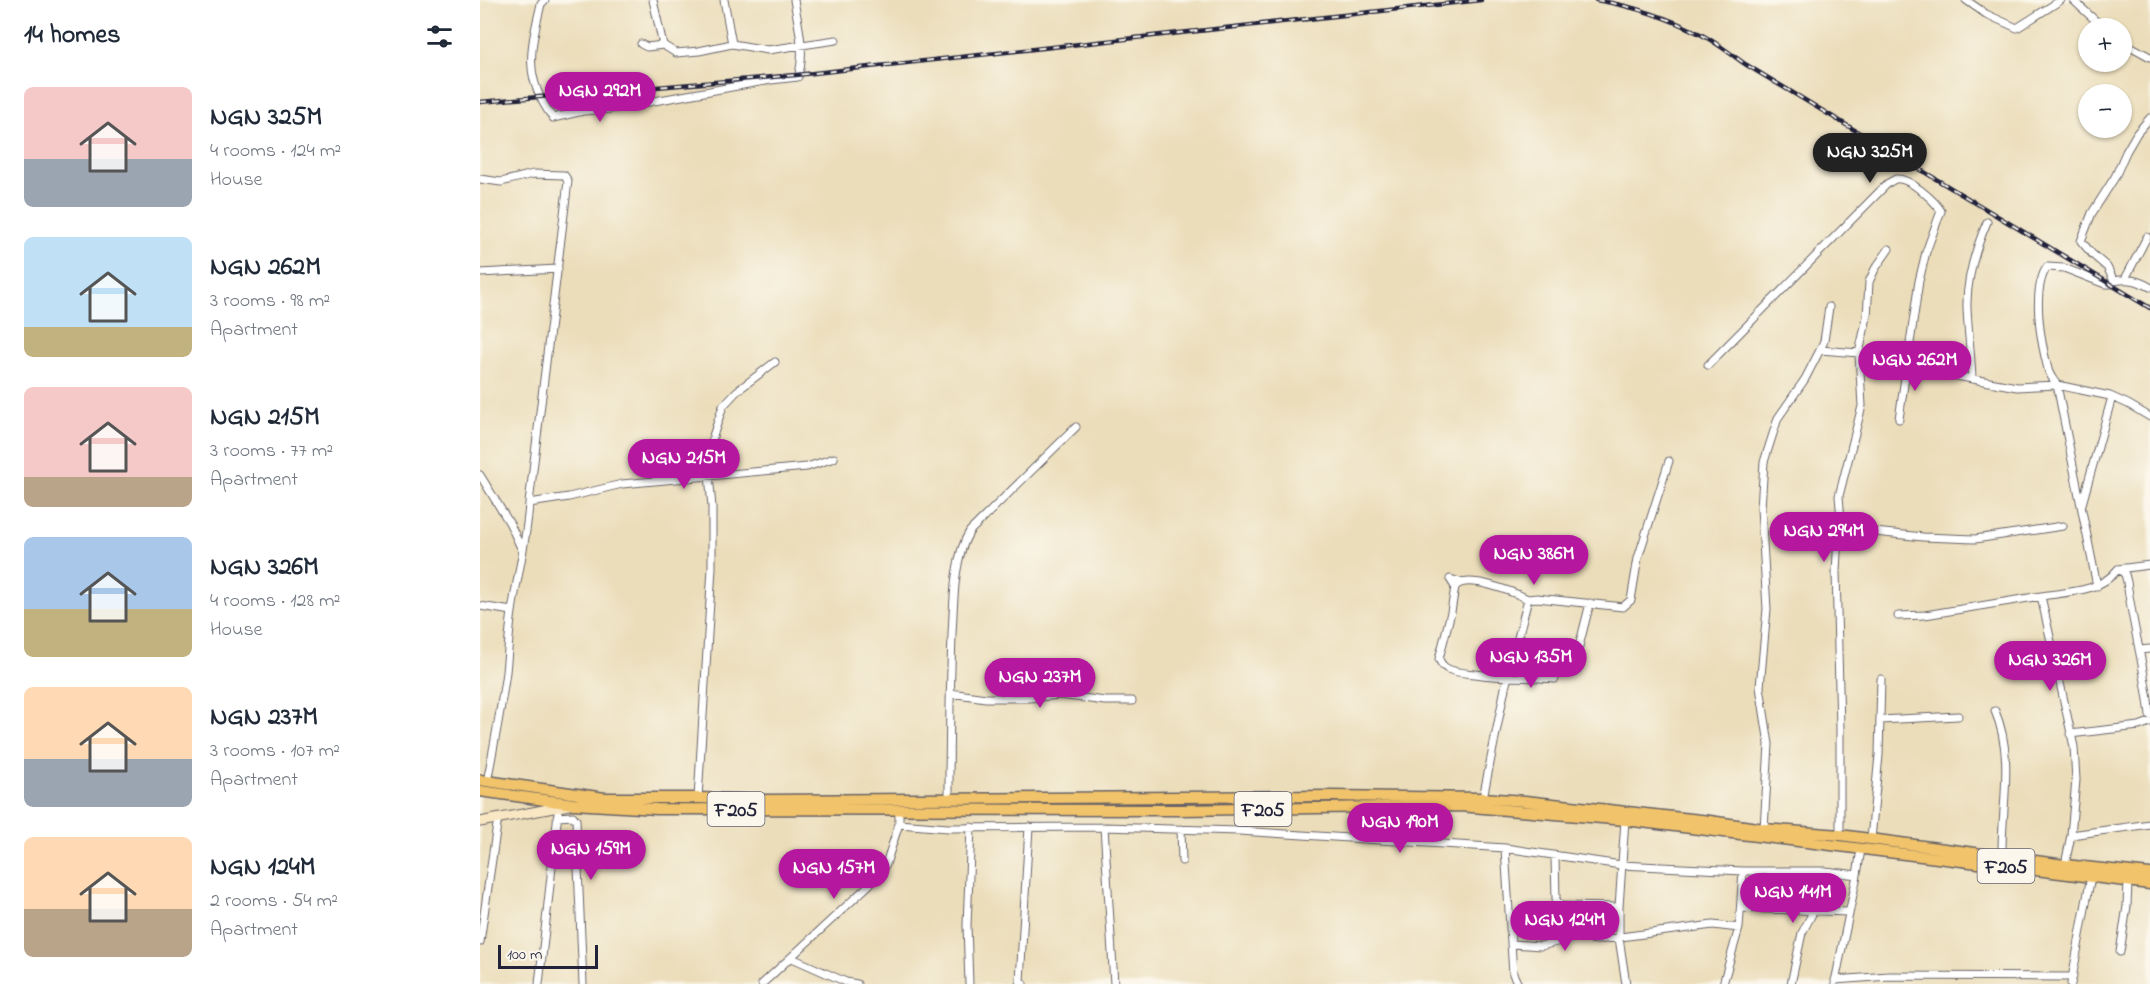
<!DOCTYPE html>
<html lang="en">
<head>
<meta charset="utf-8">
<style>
	:root { --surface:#fff; --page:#f2f2f3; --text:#1f2937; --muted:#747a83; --accent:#b5179e }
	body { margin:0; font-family:"Indie Flower",sans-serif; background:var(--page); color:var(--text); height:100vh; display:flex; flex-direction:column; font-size:22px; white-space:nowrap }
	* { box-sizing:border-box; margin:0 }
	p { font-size:20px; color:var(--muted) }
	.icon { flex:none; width:33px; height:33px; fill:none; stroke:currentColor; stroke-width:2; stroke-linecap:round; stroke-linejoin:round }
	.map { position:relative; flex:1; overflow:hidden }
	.side { display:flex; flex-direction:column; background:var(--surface); width:480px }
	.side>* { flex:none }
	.tools { position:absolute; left:1598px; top:18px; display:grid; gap:12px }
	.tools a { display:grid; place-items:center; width:54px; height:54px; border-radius:50%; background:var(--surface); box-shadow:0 2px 4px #0004; font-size:30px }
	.scale { position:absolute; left:18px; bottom:15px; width:100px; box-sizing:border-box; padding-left:6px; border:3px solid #22223b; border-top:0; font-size:16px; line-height:21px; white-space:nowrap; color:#22223b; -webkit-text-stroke:4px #fbf7ec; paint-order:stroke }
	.price { position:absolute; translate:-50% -51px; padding:0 14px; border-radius:21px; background:var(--accent); color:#fff; font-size:20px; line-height:39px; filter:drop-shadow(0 2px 3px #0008) }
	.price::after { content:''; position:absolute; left:50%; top:36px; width:18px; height:14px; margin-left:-9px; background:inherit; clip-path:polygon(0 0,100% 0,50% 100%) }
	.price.on { background:#222; color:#fff }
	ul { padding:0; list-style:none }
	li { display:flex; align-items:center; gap:18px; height:150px; padding:0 24px }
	li span { display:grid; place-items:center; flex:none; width:168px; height:120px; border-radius:9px; color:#555 }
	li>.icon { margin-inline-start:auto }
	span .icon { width:72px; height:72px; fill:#fffc; stroke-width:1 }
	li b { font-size:26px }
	h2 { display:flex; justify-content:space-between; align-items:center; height:72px; padding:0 24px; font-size:26px }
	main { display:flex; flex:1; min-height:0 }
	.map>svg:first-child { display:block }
</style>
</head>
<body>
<main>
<section class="side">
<h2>14 homes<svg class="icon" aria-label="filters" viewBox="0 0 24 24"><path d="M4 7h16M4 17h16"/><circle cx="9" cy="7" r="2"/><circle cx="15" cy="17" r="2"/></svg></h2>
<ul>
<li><span style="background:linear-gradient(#f6c9c9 60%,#9aa5b1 0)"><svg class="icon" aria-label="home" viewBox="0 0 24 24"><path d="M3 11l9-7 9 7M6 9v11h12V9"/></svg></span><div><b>NGN 325M</b><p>4 rooms · 124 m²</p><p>House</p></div></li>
<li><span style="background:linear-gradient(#bfe0f5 75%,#c2b280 0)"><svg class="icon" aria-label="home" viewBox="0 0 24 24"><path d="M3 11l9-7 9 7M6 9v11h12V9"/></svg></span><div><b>NGN 262M</b><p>3 rooms · 98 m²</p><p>Apartment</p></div></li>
<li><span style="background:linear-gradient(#f6c9c9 75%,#b9a48a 0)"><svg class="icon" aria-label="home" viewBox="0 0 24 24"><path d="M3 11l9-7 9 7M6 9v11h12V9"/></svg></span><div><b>NGN 215M</b><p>3 rooms · 77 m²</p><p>Apartment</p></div></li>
<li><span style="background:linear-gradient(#a9c7e8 60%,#c2b280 0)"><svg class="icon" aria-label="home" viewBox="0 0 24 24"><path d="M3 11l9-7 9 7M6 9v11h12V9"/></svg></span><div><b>NGN 326M</b><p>4 rooms · 128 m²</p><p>House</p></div></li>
<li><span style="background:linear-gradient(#ffd9b3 60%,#9aa5b1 0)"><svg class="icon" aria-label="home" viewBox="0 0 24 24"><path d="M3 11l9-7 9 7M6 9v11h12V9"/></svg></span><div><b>NGN 237M</b><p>3 rooms · 107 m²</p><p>Apartment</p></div></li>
<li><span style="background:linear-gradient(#ffd9b3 60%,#b9a48a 0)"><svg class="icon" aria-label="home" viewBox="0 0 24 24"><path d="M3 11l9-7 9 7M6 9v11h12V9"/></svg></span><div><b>NGN 124M</b><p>2 rooms · 54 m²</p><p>Apartment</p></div></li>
</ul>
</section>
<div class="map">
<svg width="1670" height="984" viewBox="0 0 1670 984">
	<rect width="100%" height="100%" fill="#fbf7ec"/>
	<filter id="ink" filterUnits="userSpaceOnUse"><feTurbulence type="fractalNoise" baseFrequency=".0167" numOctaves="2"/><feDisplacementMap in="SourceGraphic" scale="12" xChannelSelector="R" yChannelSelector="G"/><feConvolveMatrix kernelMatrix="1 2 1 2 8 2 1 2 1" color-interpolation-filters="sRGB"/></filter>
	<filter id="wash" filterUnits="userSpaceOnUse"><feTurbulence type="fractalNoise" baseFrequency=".008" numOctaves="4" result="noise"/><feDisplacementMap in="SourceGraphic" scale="24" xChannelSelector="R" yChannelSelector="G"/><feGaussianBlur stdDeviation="1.35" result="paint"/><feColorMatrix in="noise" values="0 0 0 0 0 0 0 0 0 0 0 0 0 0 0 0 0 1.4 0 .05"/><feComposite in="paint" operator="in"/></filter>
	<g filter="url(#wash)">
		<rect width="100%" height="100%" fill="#ebddb9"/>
	</g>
	<g filter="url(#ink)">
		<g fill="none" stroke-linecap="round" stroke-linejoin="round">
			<defs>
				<path id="street" d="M 65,0 L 61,4 C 50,50 43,78 73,118 L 103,111 L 130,109 L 291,80 L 318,77 C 326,52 318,25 314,0
					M 173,0 L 183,45 L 196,53 L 219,51 L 252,44
					M 244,0 L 252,44 L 288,50 L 356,40
					M 1486,0 L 1506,14 L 1537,28 L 1581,0
					M 1593,0 L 1616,21 L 1628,28
					M 1641,41 L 1670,57
					M 161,44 L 167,47 L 183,45
					M 0,179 L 21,182 L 53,174 L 84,175 L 88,181 L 49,503 C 47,540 37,576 32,612 C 29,632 28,653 26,672 C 21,709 14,746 7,782
					M 0,273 L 78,269
					M 1645,279 L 1667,237
					M 1634,281 L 1627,267 L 1612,254 L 1601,241 L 1612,213 L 1635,177 L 1646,152 L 1657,133 L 1670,118
					M 1340,350 L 1344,341 L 1349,307
					M 1228,365 L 1407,184 C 1410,182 1413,180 1416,179 C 1429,177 1455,201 1461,211 L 1446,252 L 1439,281 L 1419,419
					M 1492,378 C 1491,355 1488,332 1487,308 C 1486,279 1496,248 1507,222
					M 0,475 L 30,524 L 42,550
					M 49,503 L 89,497 L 142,484 L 327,467 L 354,458
					M 1602,504 L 1632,397
					M 1362,532 L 1359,496 L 1382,406 L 1379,353 L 1387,317 L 1389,282 L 1395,269 L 1409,249
					M 1638,569 L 1645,574 L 1647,582 C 1653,627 1665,670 1670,715
					M 1617,586 L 1577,385 C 1574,380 1569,375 1568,369 C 1561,343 1551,290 1567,267 L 1584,268 L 1625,284 L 1631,284 L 1634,281 C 1649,278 1657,280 1670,287
					M 975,587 L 970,579 L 980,582
					M 1048,599 C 1033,592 986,573 975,587 L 971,612 L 959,659 C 961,664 963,667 968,669 C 976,673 987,673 995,674 C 1022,678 1048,677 1075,679
					M 0,606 L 32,611
					M 1418,616 L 1445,615 L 1561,596
					M 1659,650 L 1670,649
					M 1093,670 L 1110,603
					M 470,693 L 506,698 L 549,698 L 580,695 L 625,701 L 652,701
					M 1515,711 C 1535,758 1521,807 1522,856
					M 1400,720 L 1478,716
					M 1590,734 L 1659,726 L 1670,722
					M 218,798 L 232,568 L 232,507 L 229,475 L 233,436 L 243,406 L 257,391 L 295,362
					M 1003,798 L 1025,688 L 1048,599 L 1057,598 L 1143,607 L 1151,600 L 1158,558 L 1189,461
					M 469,800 C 469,744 470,689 472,634 C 474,603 473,558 490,531 L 596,427
					M 77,817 L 93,816 L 96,820 L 103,984
					M 1145,820 L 1139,907 L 1139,938 L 1146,984
					M 419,824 L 468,828 L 624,827 L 759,831 L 1025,848 L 1141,865 L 1263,871 L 1346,871 L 1377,875 L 1381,849
					M 624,827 L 634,984
					M 701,829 L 702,861
					M 1284,829 L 1289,744 L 1280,687 L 1287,609 L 1281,508 L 1284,462 L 1298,418 L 1325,379 L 1340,350 L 1379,353 L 1427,361 L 1443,370 L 1537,387 L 1577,385 L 1630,396 L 1648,404 L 1670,417
					M 1360,835 L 1360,728 L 1356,571 L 1358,536 L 1362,532 L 1375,530 L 1443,537 L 1495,539 L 1583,526
					M 1591,835 L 1670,824
					M 1391,839 L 1399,755 L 1401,679
					M 1025,848 L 1033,974 L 1038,984
					M 1075,857 L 1076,899 L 1080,906 L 1139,907
					M 1585,865 L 1591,835 L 1596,780 L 1594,747 L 1561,596 C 1587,592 1621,592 1638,569 L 1670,565
					M 1261,908 L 1368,912
					M 0,942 L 18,818
					M 1032,944 L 1061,946 L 1096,937 L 1117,940 L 1233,925 L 1259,928
					M 1640,952 L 1647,906 L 1648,882
					M 312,958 L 366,982 L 377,984
					M 1355,980 L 1409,976 L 1593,977
					M 1355,982 L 1377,875
					M 59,984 L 78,813
					M 282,984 L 389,885 L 406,864 L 419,824 L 419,810
					M 489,984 L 487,925 L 491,827
					M 543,984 L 540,981 L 549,827
					M 1243,984 L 1259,928 L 1263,871
					M 1311,984 L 1322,933 L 1342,895 L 1346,871
					M 1591,984 L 1611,876"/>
				<path id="secondary" d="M 0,822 L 89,805"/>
				<path id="primary" d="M 0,780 L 125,798 L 218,798 L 284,800 L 851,796 L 1003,798 L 1045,801 L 1230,821 L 1284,829 L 1360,835 L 1585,865 L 1670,874
					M 0,791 L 93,804 L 177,809 L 700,810 L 980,806 L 1145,820 L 1670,884"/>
			</defs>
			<use href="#street" stroke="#686367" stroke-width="9"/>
			<use href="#secondary" stroke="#686367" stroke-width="11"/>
			<use href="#primary" stroke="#686367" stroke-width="13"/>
			<use href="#street" stroke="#fff" stroke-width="7"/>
			<use href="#secondary" stroke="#f9e7c3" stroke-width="9"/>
			<use href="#primary" stroke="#f1c36a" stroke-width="10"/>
			<defs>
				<path id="rail" d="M 1116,0 C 1152,6 1190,18 1222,35 C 1237,43 1251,54 1265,64 L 1670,308
					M 0,102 L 316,75 L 1001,0"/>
			</defs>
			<use href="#rail" stroke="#22223b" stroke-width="4.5"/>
			<use href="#rail" stroke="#fbf7ec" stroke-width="2" stroke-dasharray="7" stroke-linecap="butt"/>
		</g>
	</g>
	<g text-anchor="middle" stroke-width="4.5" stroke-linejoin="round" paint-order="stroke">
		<g fill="#fbf7ec" stroke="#636270" stroke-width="1.5">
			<rect x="227.5" y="792" width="57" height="34" rx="4.5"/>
			<rect x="754.5" y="792" width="57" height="34" rx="4.5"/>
			<rect x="1497.5" y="849" width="57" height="34" rx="4.5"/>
		</g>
		<g font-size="20" font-weight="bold" fill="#22223b">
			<text x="256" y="816">F205</text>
			<text x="783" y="816">F205</text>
			<text x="1526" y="873">F205</text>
		</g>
	</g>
</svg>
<div class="tools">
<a>+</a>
<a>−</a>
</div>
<div class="scale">100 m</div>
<b class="price" style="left:120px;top:123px">NGN 292M</b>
<b class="price on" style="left:1390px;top:184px">NGN 325M</b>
<b class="price" style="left:1435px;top:392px">NGN 262M</b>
<b class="price" style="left:204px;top:490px">NGN 215M</b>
<b class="price" style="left:1344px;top:563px">NGN 294M</b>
<b class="price" style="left:1054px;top:586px">NGN 386M</b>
<b class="price" style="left:1051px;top:689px">NGN 135M</b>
<b class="price" style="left:1570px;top:692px">NGN 326M</b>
<b class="price" style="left:560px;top:709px">NGN 237M</b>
<b class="price" style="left:920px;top:854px">NGN 190M</b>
<b class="price" style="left:111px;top:881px">NGN 159M</b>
<b class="price" style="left:354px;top:900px">NGN 157M</b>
<b class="price" style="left:1313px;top:924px">NGN 141M</b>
<b class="price" style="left:1085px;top:952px">NGN 124M</b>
</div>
</main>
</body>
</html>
